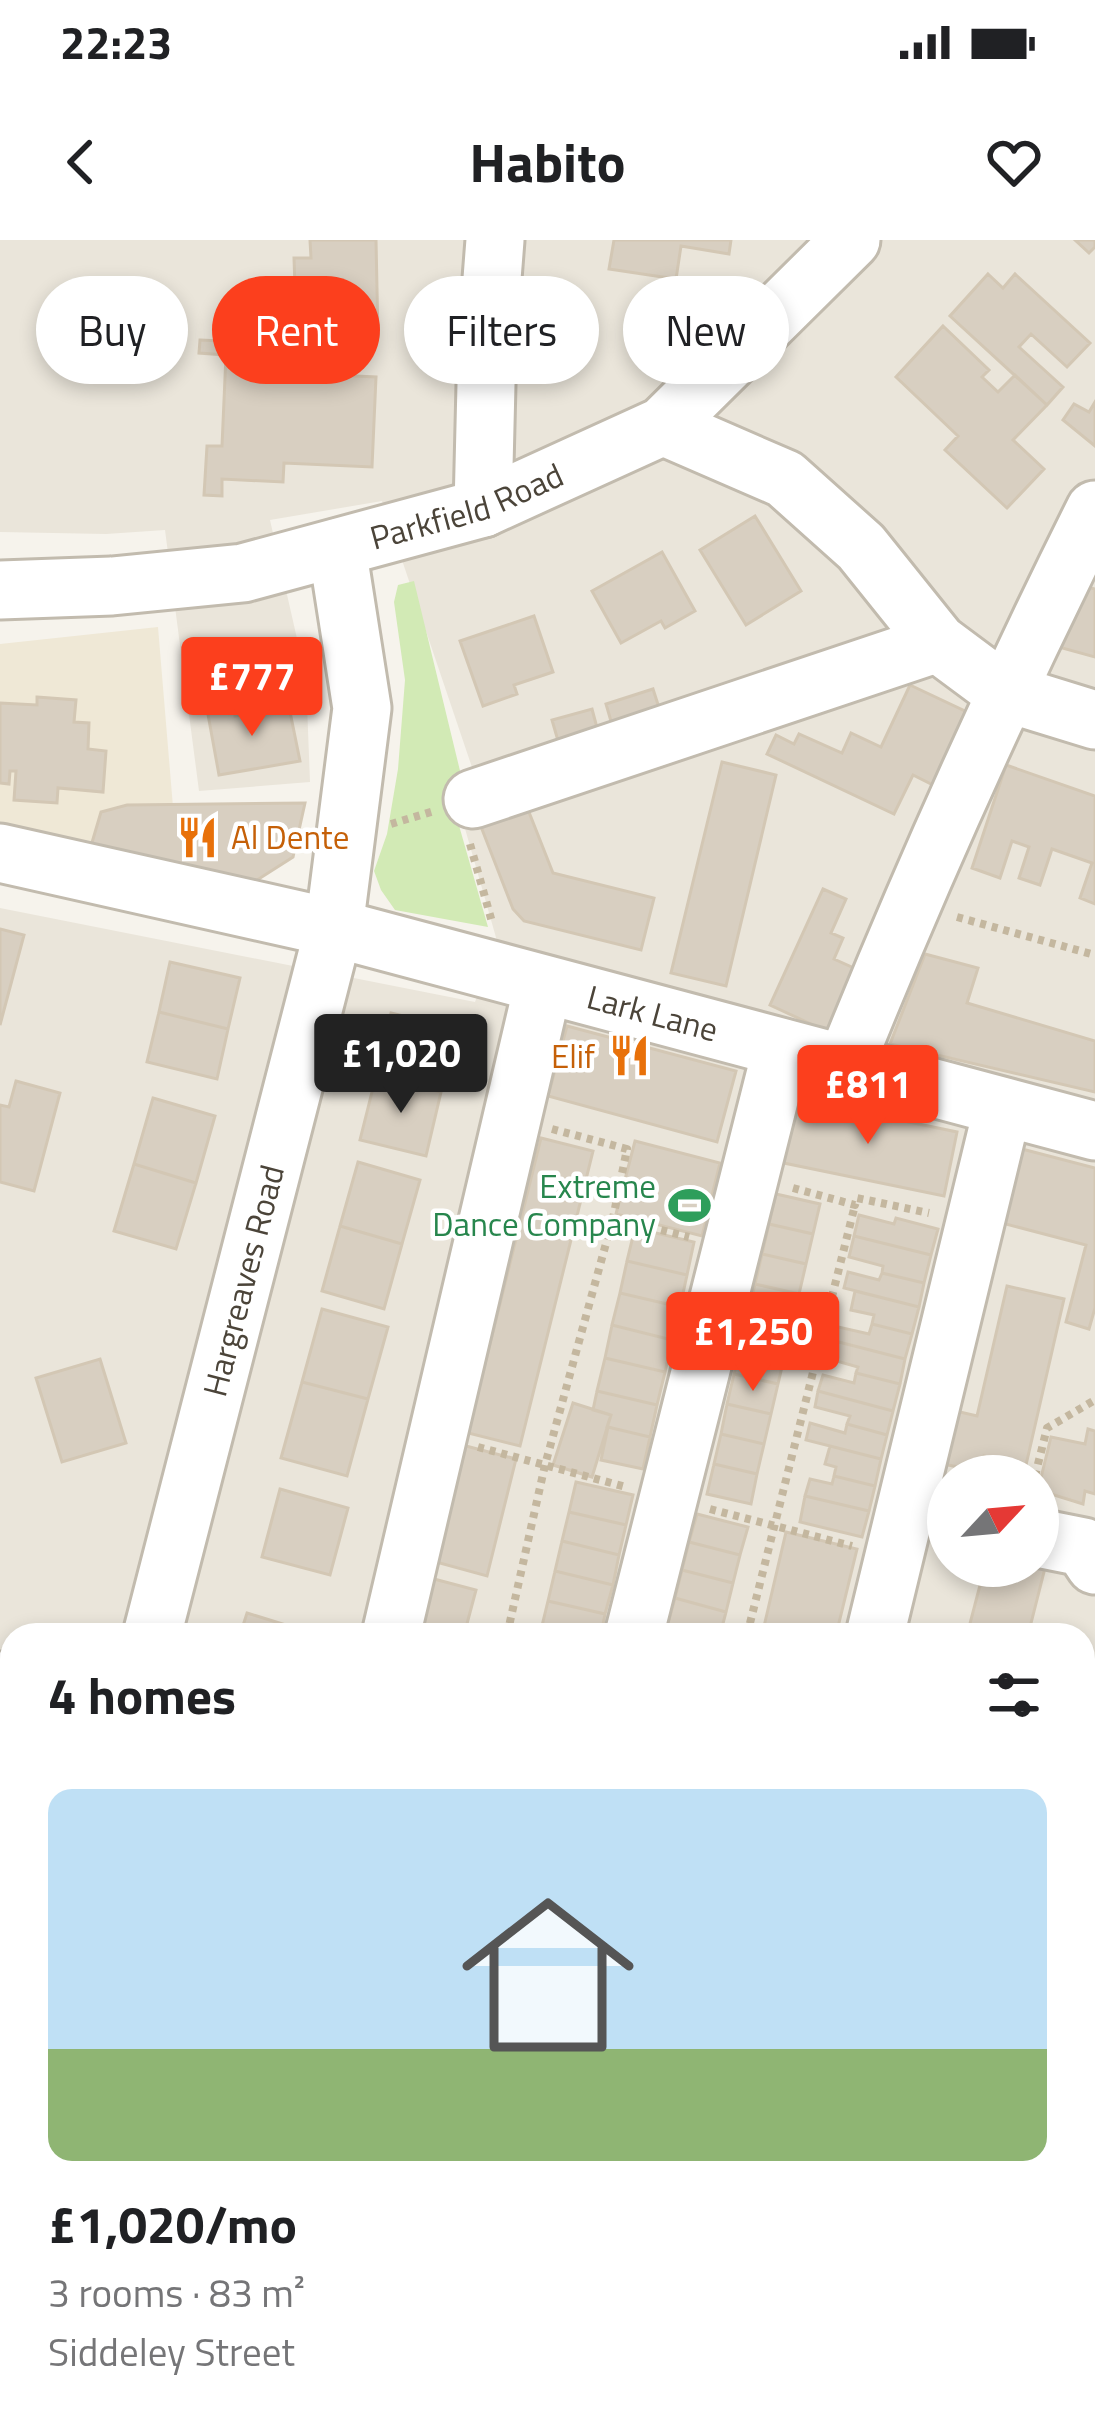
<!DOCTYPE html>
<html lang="en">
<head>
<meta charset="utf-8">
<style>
	:root { --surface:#fff; --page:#f2f2f2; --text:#202124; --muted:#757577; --line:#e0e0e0; --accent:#fc3f1d }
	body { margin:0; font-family:"Titillium Web",sans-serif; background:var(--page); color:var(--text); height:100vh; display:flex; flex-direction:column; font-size:45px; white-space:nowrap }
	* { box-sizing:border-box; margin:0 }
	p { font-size:39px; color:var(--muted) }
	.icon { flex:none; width:66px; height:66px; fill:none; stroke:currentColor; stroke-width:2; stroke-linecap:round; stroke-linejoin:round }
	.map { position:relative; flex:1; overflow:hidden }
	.panel { position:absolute; left:0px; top:1383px; width:1095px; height:807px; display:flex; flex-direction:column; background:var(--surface); border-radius:36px 36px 0 0; box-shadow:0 6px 18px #0003 }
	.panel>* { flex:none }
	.hud { position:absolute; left:36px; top:36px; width:1023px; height:108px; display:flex; gap:24px }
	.needle { width:78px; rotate:64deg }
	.fabs { position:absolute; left:927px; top:1215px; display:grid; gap:24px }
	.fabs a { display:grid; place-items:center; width:132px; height:132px; border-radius:50%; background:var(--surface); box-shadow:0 6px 18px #0003; font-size:60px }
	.price { position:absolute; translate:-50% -102px; padding:0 27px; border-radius:12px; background:var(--accent); color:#fff; font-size:39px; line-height:78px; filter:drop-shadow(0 3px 6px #0008) }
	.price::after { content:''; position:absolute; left:50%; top:72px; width:36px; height:27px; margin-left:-18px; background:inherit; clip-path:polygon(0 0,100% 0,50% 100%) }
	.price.selected { background:#222; color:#fff }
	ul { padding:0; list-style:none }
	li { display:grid; align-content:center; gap:24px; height:636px; padding:0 48px }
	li+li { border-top:3px solid var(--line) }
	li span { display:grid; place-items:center; height:372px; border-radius:24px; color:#555 }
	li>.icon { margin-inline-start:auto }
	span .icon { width:216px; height:216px; fill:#fffc; stroke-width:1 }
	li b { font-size:51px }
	h2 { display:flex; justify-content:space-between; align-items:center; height:144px; padding:0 48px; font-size:51px }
	.tag { padding:0 42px; border-radius:54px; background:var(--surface); box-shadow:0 6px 18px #0003; font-size:42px; line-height:108px }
	.tag.selected { background:var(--accent); color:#fff }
	.status { display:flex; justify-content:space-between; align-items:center; height:84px; padding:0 60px; background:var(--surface); direction:ltr }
	.status svg { height:33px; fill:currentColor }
	header { display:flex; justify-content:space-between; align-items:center; height:156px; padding:0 48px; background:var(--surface); font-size:54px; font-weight:700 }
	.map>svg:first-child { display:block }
</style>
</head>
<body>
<div class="status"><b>22:23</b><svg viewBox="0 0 49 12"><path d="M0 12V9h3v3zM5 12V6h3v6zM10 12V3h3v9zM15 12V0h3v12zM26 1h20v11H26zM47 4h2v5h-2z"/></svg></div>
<header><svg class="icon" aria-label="back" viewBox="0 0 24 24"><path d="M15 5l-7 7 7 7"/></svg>Habito<svg class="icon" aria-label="heart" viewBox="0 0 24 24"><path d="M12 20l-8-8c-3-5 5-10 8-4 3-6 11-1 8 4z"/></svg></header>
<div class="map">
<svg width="1095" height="2188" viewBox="0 0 1095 2188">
	<rect width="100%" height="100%" fill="#f6f3ec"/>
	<path fill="#eae5da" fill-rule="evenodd" d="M 0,0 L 1095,0 L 1095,2188 L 0,2188 L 0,668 L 475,762 L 497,701 L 462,578 L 479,548 L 382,261 L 270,280 L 306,438 L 310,542 L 199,551 L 165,290 L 106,294 L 0,292 ZM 948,1236 L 1038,1236 L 1038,1326 L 948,1326 ZM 12,1395 L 1083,1395 L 1083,2178 L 12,2178 Z"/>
	<path fill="#efe8d6" d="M 158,387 L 173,567 L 128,565 L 101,572 L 91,606 L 0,582 L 0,404 Z"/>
	<path fill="#d2eab5" d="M 414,341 L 470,572 L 456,575 L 488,687 L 395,670 L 381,650 L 374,631 L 387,594 L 398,529 L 405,440 L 394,362 L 398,345 Z"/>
	<path fill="#d8cfc1" stroke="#d3c7b4" stroke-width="3" d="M 310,0 L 376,0 L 378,97 L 312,98 L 311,47 L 295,47 L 294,18 L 311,18 Z
		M 614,0 L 731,0 L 729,14 L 681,6 L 676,39 L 609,29 Z
		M 1075,0 L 1095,0 L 1095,7 L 1089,13 Z
		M 988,34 L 1003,48 L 1015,34 L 1090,103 L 1067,127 L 1031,94 L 1019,107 L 1063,147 L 1047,165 L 950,76 Z
		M 943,86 L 989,130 L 982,137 L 998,152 L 1015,135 L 1047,165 L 1013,200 L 1044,229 L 1007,268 L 945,210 L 958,196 L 896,137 Z
		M 200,100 L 290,104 L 288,133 L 376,137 L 372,227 L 284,223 L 283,242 L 222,239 L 222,256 L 204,255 L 207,206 L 222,206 L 226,115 L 199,113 Z
		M 1095,162 L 1095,206 L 1063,180 L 1074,164 L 1089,172 Z
		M 755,276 L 801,351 L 746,385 L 700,310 Z
		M 662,312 L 695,371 L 665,388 L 661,381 L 621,403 L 592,351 Z
		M 1072,343 L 1095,349 L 1095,417 L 1055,406 Z
		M 534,376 L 553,432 L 514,445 L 517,454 L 483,466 L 460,401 Z
		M 910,445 L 967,472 L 933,545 L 913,535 L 894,574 L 767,514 L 776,495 L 794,504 L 799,494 L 842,513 L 851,493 L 881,507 Z
		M 653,449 L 663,480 L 615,495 L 606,464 Z
		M 37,457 L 76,460 L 74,482 L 89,483 L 88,509 L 106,511 L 103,552 L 58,548 L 57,563 L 14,560 L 16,531 L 10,531 L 9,544 L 0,543 L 0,463 L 37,465 Z
		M 234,464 L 235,476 L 289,467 L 300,521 L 219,535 L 207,469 Z
		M 592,469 L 600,499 L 561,511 L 552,480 Z
		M 722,522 L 776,535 L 726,746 L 671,733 Z
		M 1006,525 L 1095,556 L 1095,664 L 1080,658 L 1092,623 L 1052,609 L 1040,645 L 1019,638 L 1029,607 L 1012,601 L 1000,638 L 972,628 Z
		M 525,562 L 553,633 L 654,658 L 641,710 L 524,681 L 513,669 L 478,579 Z
		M 305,563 L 293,617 L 254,642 L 91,606 L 101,572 L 127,565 Z
		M 823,649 L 846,659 L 831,693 L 843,698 L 834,719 L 856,729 L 828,792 L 770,765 Z
		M 0,689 L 24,695 L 0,785 Z
		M 925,714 L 978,728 L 967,763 L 1095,801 L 1095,852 L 890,804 Z
		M 170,722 L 240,738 L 228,789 L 159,772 Z
		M 159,772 L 228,789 L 217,839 L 147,822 Z
		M 391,773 L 457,789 L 441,852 L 376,836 Z
		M 567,786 L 736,831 L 717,902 L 548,856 Z
		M 376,836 L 441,852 L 426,916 L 360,900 Z
		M 16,841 L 60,853 L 34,951 L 0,942 L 0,865 L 9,867 Z
		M 153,858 L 215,876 L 196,943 L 134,924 Z
		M 793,858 L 957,892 L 944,956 L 779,922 Z
		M 541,898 L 593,911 L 520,1206 L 468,1193 Z
		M 635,901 L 720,923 L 702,996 L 616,974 Z
		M 1022,909 L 1095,928 L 1095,1068 L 1089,1089 L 1066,1082 L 1086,1005 L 1002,983 Z
		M 358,922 L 420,940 L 402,1004 L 340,986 Z
		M 134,924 L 196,943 L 176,1009 L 114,991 Z
		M 776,954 L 820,964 L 813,994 L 769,984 Z
		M 859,975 L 894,984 L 896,978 L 938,989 L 931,1015 L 854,996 Z
		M 769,984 L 813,994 L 806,1024 L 762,1014 Z
		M 340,986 L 402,1004 L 384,1069 L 322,1051 Z
		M 635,988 L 694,1002 L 687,1035 L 627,1021 Z
		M 854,996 L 931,1015 L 924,1043 L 882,1033 L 883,1026 L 849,1017 Z
		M 762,1014 L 806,1024 L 799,1054 L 755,1044 Z
		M 627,1021 L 687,1035 L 680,1067 L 620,1053 Z
		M 848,1032 L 879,1040 L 882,1033 L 924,1043 L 919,1067 L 844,1048 Z
		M 755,1044 L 799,1054 L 792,1084 L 748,1074 Z
		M 1007,1046 L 1064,1059 L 1026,1225 L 984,1216 L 980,1232 L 944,1224 L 956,1171 L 977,1176 Z
		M 855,1051 L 919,1067 L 912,1094 L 872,1084 L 874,1075 L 851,1070 Z
		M 620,1053 L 680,1067 L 672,1100 L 612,1085 Z
		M 322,1069 L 388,1087 L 368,1159 L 302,1142 Z
		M 748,1074 L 792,1084 L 785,1114 L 741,1104 Z
		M 872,1084 L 912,1094 L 905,1119 L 831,1100 L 834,1086 L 869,1094 Z
		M 612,1085 L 672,1100 L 665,1132 L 605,1118 Z
		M 831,1100 L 905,1119 L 900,1144 L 856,1133 L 858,1127 L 826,1118 Z
		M 741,1104 L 785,1114 L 778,1144 L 734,1134 Z
		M 605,1118 L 665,1132 L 657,1165 L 597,1151 Z
		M 100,1119 L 126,1203 L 62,1222 L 36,1138 Z
		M 856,1133 L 900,1144 L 893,1171 L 818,1151 L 823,1135 L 854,1143 Z
		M 734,1134 L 778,1144 L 771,1174 L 727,1164 Z
		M 302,1142 L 368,1159 L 347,1236 L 281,1218 Z
		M 597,1151 L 657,1165 L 650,1197 L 607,1187 L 611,1175 L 593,1170 Z
		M 818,1151 L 893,1171 L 887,1195 L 847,1184 L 850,1176 L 815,1167 Z
		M 573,1163 L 611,1175 L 592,1237 L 553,1225 Z
		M 727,1164 L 771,1174 L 764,1204 L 721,1194 Z
		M 810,1183 L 845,1193 L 847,1184 L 887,1195 L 881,1219 L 806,1200 Z
		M 608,1187 L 650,1197 L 643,1229 L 601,1220 Z
		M 1088,1189 L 1095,1191 L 1095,1254 L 1085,1251 L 1083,1264 L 1038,1250 L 1051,1197 L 1085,1204 Z
		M 721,1194 L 764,1204 L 757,1234 L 714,1224 Z
		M 466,1206 L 516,1219 L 487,1336 L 436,1322 Z
		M 830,1206 L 881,1219 L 875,1246 L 834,1236 L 836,1227 L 825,1224 Z
		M 714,1224 L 757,1234 L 751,1264 L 707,1254 Z
		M 834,1236 L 875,1246 L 869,1271 L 805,1256 L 810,1239 L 832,1244 Z
		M 576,1242 L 633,1255 L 626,1285 L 569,1272 Z
		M 280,1249 L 348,1268 L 330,1335 L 262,1317 Z
		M 805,1256 L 869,1271 L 862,1297 L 800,1282 Z
		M 569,1272 L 626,1285 L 619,1315 L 562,1301 Z
		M 697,1274 L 748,1287 L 740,1315 L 689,1302 Z
		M 786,1292 L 857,1309 L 836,1395 L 762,1395 Z
		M 562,1301 L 619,1315 L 613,1345 L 555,1331 Z
		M 689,1302 L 740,1315 L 733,1343 L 682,1330 Z
		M 985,1326 L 1045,1328 L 1028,1395 L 967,1395 Z
		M 682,1330 L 733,1343 L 726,1372 L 675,1358 Z
		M 555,1331 L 613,1345 L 605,1374 L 548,1361 Z
		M 434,1339 L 476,1350 L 464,1395 L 419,1395 Z
		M 675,1358 L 726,1372 L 720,1395 L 698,1395 L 667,1387 Z
		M 548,1361 L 605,1374 L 601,1395 L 561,1395 L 541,1390 Z
		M 247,1373 L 318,1395 L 240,1395 Z
		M 1093,1547 L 1095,1548 L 1095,1606 L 1083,1603 Z
		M 0,1861 L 12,1871 L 12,1925 L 0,1915 Z
		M 1091,1942 L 1095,1943 L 1095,2034 L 1083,2032 Z
		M 12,1988 L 12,2032 L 0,2022 L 0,2003 Z
		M 4,2161 L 12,2162 L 12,2178 L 78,2178 L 121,2188 L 0,2188 Z
		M 412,2178 L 501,2178 L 525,2188 L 408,2188 Z"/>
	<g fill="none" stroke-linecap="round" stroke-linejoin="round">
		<defs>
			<g id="minor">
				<path d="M 663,186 L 785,239 L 861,307 L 938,403 L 1004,452 L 1095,480"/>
				<path d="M 483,268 L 487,103 L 495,0"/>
				<path id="s1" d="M 0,350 L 112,346 L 243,333 L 483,268 L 663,186 L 851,0"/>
				<path d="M 473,559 L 938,403"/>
				<path id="s2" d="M 0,613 L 334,688 L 1095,891"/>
				<path d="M 845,825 C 921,636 1004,452 1095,270"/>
				<path d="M 1038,1298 L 1083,1307 L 1095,1325"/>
				<path id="s3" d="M 152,1395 L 334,688 L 362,468 L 337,308"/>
				<path d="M 391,1395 L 543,746"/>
				<path d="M 634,1395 L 782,808"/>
				<path d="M 875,1395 L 1003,867"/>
				<path d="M 0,1441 L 12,1472"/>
				<path d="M 0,1702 L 12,1694"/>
				<path d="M 846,2178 L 890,2188"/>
			</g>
		</defs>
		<use href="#minor" stroke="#c2bbae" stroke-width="63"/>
		<path stroke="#c4b79f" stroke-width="8" stroke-dasharray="6 6" stroke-linecap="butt" d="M 391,584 L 434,571
			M 470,604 L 492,682
			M 957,677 L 1095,715
			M 552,889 L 627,909 L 613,978
			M 793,948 L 855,965 L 857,958 L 929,973
			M 478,1207 L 626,1247
			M 1035,1236 L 1047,1188 L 1095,1160
			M 710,1269 L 852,1306
			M 507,1395 L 545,1225 L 613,978 L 689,997
			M 747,1395 L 855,965
			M 1083,1446 L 1095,1440
			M 1083,1638 L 1095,1645"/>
		<use href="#minor" stroke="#fff" stroke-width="57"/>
	</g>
	<defs>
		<symbol id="restaurant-bare" viewBox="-9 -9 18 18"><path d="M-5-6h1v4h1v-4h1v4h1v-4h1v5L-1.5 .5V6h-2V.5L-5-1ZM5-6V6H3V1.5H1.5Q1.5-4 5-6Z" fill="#e8710a" stroke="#fff" stroke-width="2.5" paint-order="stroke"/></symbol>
		<symbol id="stadium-bare" viewBox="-9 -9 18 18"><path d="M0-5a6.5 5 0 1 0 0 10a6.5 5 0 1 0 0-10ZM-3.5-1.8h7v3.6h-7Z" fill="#2e9e5b" stroke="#fff" stroke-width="2.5" paint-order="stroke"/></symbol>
	</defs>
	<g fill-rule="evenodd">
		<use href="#restaurant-bare" x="168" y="568" width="59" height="59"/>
		<use href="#restaurant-bare" x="600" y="786" width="59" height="59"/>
		<use href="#stadium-bare" x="660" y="936" width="59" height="59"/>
	</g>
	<g text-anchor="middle" stroke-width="9" stroke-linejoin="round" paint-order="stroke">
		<g font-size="33" fill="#4b4439" stroke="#fff">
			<text dy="12" stroke="none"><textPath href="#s1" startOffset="477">Parkfield Road</textPath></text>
			<text dy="12" stroke="none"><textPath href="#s2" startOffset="672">Lark Lane</textPath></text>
			<text dy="12" stroke="none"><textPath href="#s3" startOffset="366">Hargreaves Road</textPath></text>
		</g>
		<g font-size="33" fill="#c56008" stroke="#fff" text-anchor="start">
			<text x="231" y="609">Al Dente</text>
			<text x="595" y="828" text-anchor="end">Elif</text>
		</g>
		<g font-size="33" fill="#27864d" stroke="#fff" text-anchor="end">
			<text x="656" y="958">Extreme<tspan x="656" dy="38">Dance Company</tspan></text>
		</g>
	</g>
</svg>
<div class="fabs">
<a><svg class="needle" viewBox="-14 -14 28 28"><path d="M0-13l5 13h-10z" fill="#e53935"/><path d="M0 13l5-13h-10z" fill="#757577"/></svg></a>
</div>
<b class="price" style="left:252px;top:499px">£777</b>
<b class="price selected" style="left:401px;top:876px">£1,020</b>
<b class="price" style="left:868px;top:907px">£811</b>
<b class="price" style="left:753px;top:1154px">£1,250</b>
<div class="hud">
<a class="tag">Buy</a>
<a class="tag selected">Rent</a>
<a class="tag">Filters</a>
<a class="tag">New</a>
</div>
<section class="panel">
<h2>4 homes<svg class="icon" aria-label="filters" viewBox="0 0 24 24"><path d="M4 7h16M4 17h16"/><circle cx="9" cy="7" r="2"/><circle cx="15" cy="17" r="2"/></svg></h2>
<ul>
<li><span style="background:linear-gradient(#bfe0f5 70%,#8fb573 0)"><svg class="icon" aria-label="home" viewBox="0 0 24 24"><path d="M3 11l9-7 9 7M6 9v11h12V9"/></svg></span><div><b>£1,020/mo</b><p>3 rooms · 83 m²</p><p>Siddeley Street</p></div></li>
</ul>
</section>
</div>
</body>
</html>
